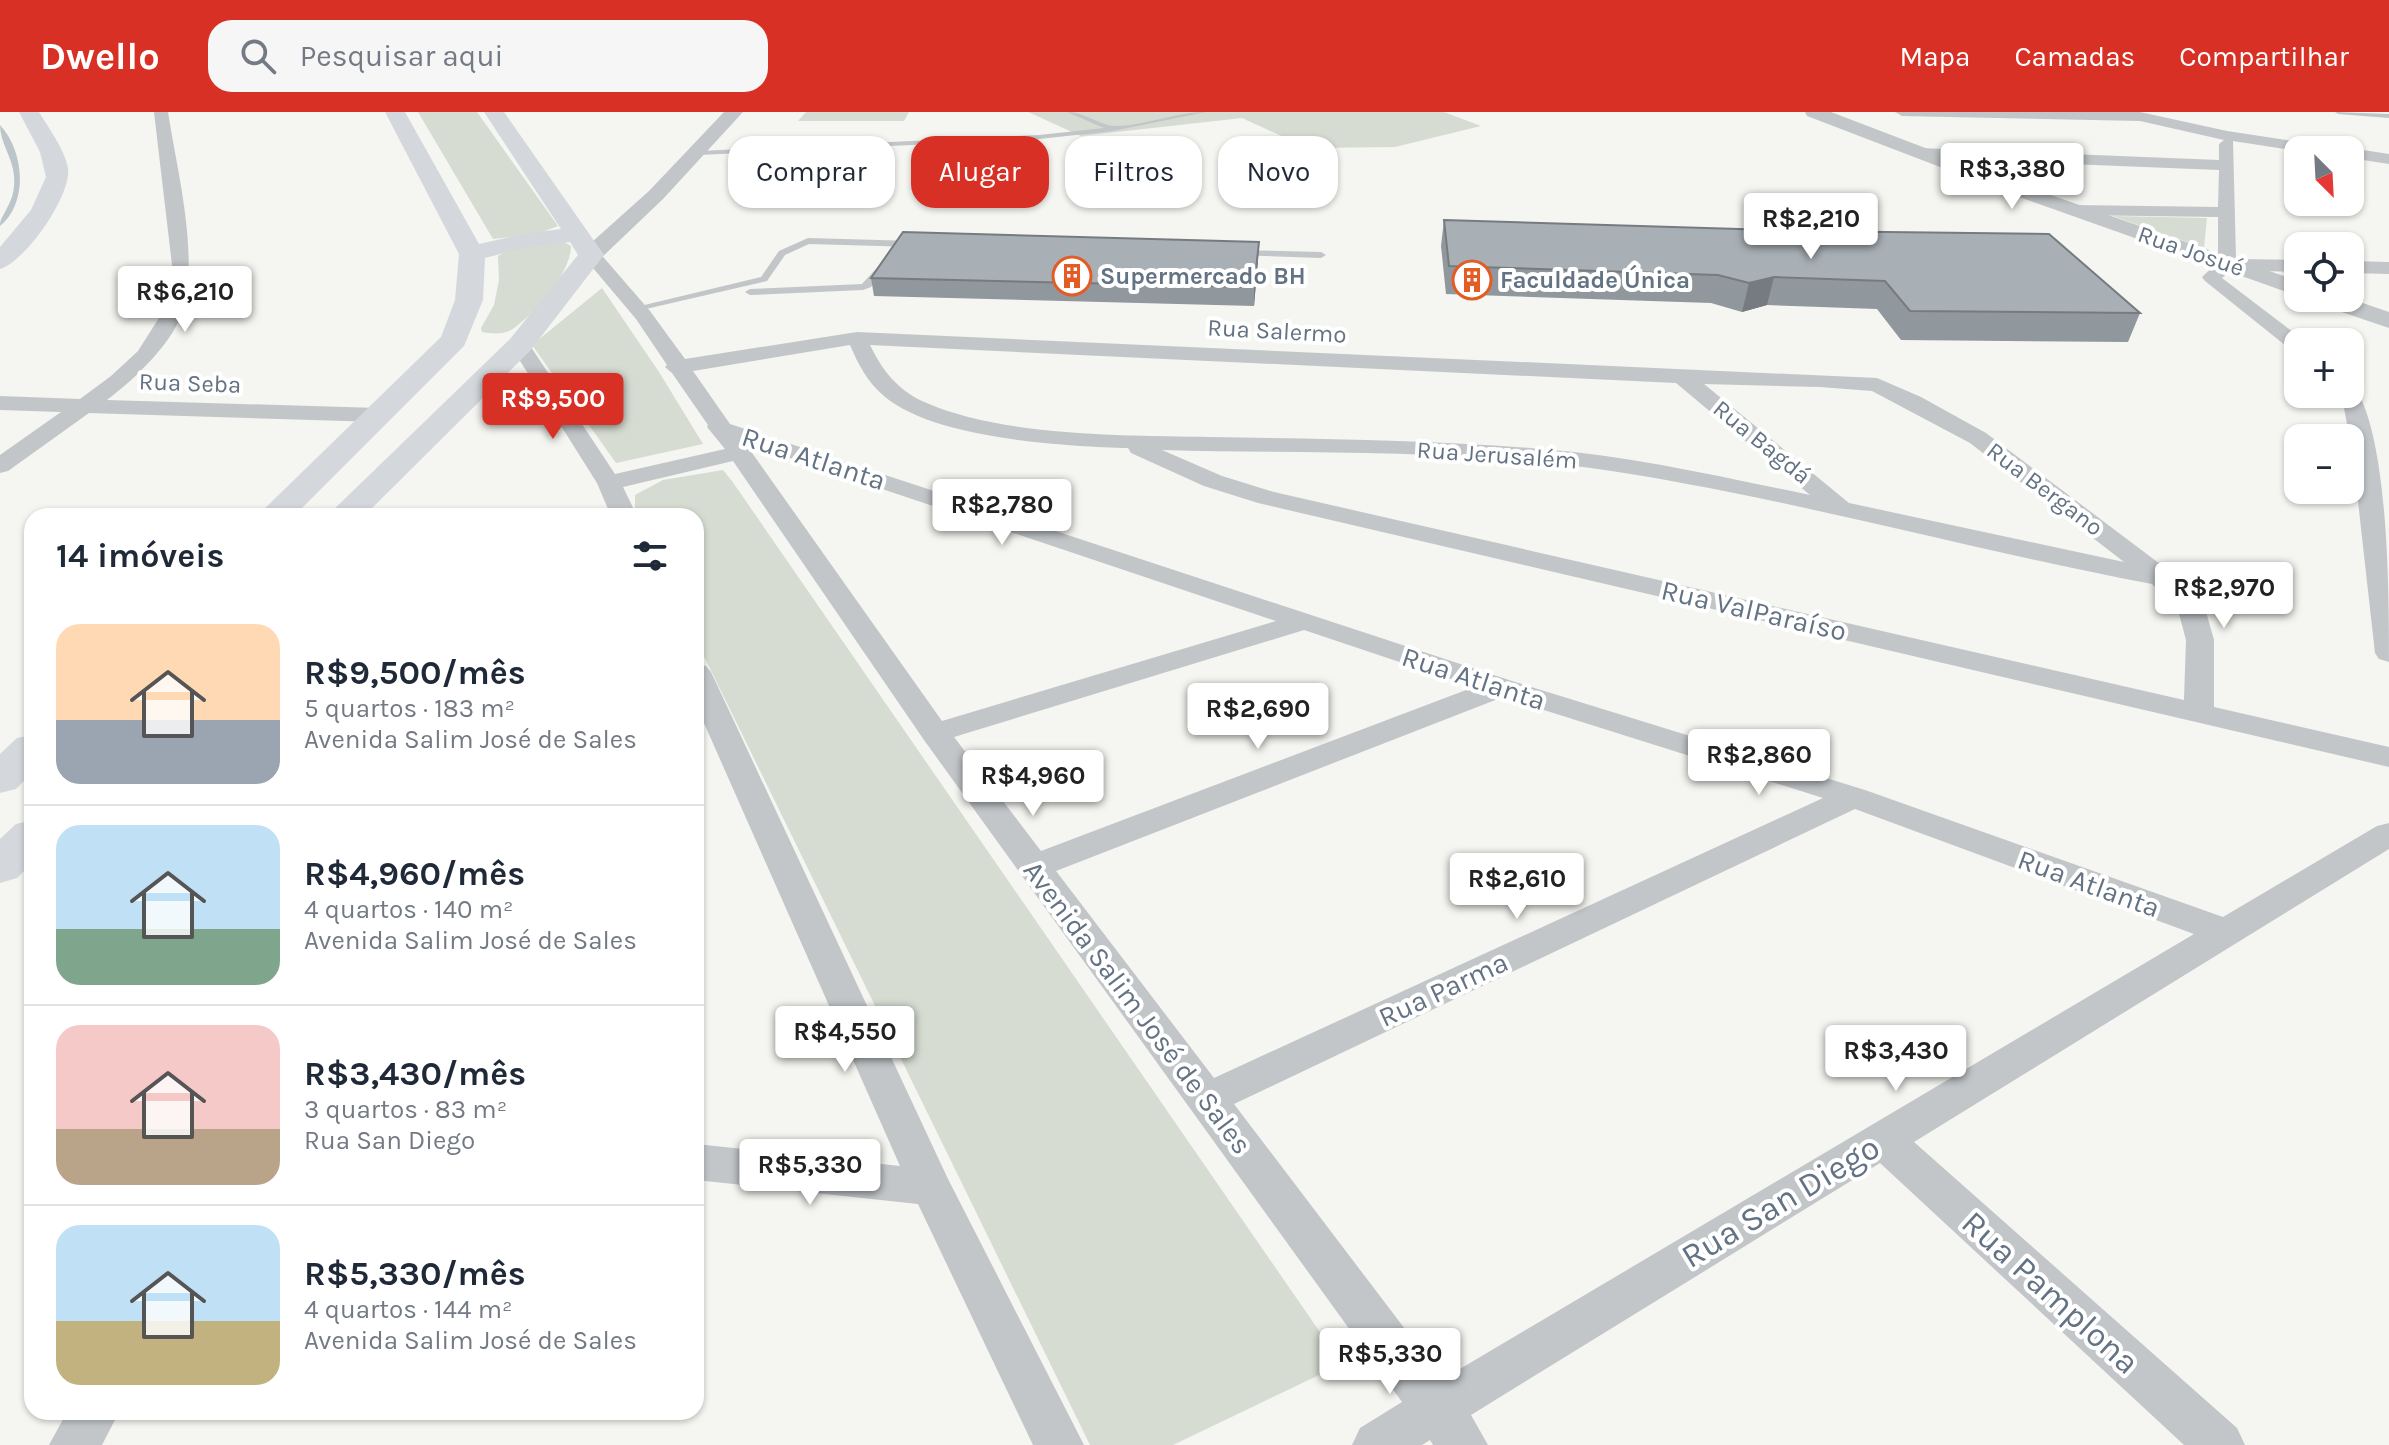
<!DOCTYPE html>
<html lang="pt">
<head>
<meta charset="utf-8">
<style>
	:root { --surface:#fff; --page:#f6f6f7; --text:#1f2937; --muted:#747a83; --line:#e0e1e3; --accent:#d93025 }
	body { margin:0; font-family:Karla,sans-serif; background:var(--page); color:var(--text); height:100vh; display:flex; flex-direction:column; font-size:30px; white-space:nowrap }
	* { box-sizing:border-box; margin:0 }
	p { font-size:26px; color:var(--muted) }
	.icon { flex:none; width:44px; height:44px; fill:none; stroke:currentColor; stroke-width:2; stroke-linecap:round; stroke-linejoin:round }
	.map { position:relative; flex:1; overflow:hidden }
	.details { position:absolute; left:24px; top:396px; width:680px; height:912px; display:flex; flex-direction:column; background:var(--surface); border-radius:24px; box-shadow:0 2px 6px #0004 }
	.details>* { flex:none }
	.top-card { position:absolute; left:728px; top:24px; width:760px; height:72px; display:flex; gap:16px }
	.needle { width:52px; rotate:156deg }
	.buttons { position:absolute; left:2284px; top:24px; display:grid; gap:16px }
	.buttons a { display:grid; place-items:center; width:80px; height:80px; border-radius:16px; background:var(--surface); box-shadow:0 2px 6px #0004; font-size:40px }
	.price { position:absolute; translate:-50% -68px; padding:0 18px; border-radius:8px; background:#fff; color:#222; font-size:26px; line-height:52px; filter:drop-shadow(0 2px 4px #0008) }
	.price::after { content:''; position:absolute; left:50%; top:48px; width:24px; height:18px; margin-left:-12px; background:inherit; clip-path:polygon(0 0,100% 0,50% 100%) }
	.price.selected { background:var(--accent); color:#fff }
	ul { padding:0; list-style:none }
	li { display:flex; align-items:center; gap:24px; height:200px; padding:0 32px }
	li+li { border-top:2px solid var(--line) }
	li span { display:grid; place-items:center; flex:none; width:224px; height:160px; border-radius:24px; color:#555 }
	li>.icon { margin-inline-start:auto }
	span .icon { width:96px; height:96px; fill:#fffc; stroke-width:1 }
	li b { font-size:34px }
	h2 { display:flex; justify-content:space-between; align-items:center; height:96px; padding:0 32px; font-size:34px }
	.chip { padding:0 28px; border-radius:24px; background:var(--surface); box-shadow:0 2px 6px #0004; font-size:28px; line-height:72px }
	.chip.selected { background:var(--accent); color:#fff }
	header { display:flex; align-items:center; gap:48px; box-sizing:border-box; height:112px; padding:0 40px; background:var(--accent); color:#fff }
	header strong { font-size:38px }
	nav { display:flex; gap:44px; margin-inline-start:auto; font-size:28px }
	.search { width:560px; height:72px; background:var(--page); display:flex; align-items:center; gap:20px; box-sizing:border-box; padding:0 28px; border-radius:24px; color:var(--muted); font-size:30px }
	.map>svg:first-child { display:block }
</style>
</head>
<body>
<header>
<strong>Dwello</strong>
<div class="search"><svg class="icon" aria-label="search" viewBox="0 0 24 24"><circle cx="10" cy="10" r="6"/><path d="M15 15l6 6"/></svg>Pesquisar aqui</div>
<nav><a>Mapa</a><a>Camadas</a><a>Compartilhar</a></nav>
</header>
<div class="map">
<svg width="2389" height="1333" viewBox="0 0 2389 1333">
	<rect width="100%" height="100%" fill="#f5f5f1"/>
	<path fill="#d6dcd2" d="M 418,0 L 477,0 L 558,114 L 537,122 L 493,127 Z
		M 806,0 L 909,0 L 904,9 L 798,9 Z
		M 1028,0 L 1444,0 L 1481,14 L 1395,35 L 1308,36 L 1242,6 L 1081,24 Z
		M 2113,104 L 2207,106 L 2204,136 Z
		M 562,129 L 571,134 C 571,161 535,201 514,216 C 505,223 492,222 482,220 L 481,216 L 494,193 L 499,168 L 498,144 L 512,136 Z
		M 602,176 L 659,260 L 703,332 L 616,351 L 532,233 Z
		M 723,358 L 732,369 L 1342,1252 L 1173,1333 L 1090,1333 L 696,528 L 696,404 L 635,404 L 635,383 L 663,368 Z"/>
	<g fill="none" stroke-linecap="round" stroke-linejoin="round">
		<path fill="#bbc5ca" fill-rule="evenodd" d="M 2335,0 L 2389,2 L 2389,6 L 2338,2 Z
			M 0,13 C 24,39 29,90 0,114 C 0,106 4,103 7,96 C 13,86 15,75 14,64 C 13,46 0,31 0,13 Z"/>
		<path fill="#c2c6c9" fill-rule="evenodd" d="M 1067,0 C 1085,0 1100,14 1116,14 C 1143,14 1176,0 1206,0 L 1113,19 L 1039,27 L 699,43 L 695,41 L 699,39 L 1039,23 L 1104,16 Z
			M 808,126 L 915,129 L 920,132 L 915,135 L 809,132 L 785,143 L 767,169 L 637,199 L 632,196 L 761,165 L 779,139 Z
			M 1238,138 L 1321,140 L 1326,143 L 1321,146 L 1235,143 L 1233,141 Z
			M 883,149 L 888,152 L 871,175 L 863,178 L 750,183 L 745,180 L 750,177 L 862,172 Z"/>
		<path fill="#c2c6c9" fill-rule="evenodd" d="M 154,0 L 168,0 C 177,58 198,138 184,195 C 176,228 134,268 107,288 L 378,296 L 386,298 L 389,303 L 386,308 L 378,310 L 89,301 L 8,359 L 0,361 L 0,343 L 61,300 L 0,298 L 0,284 L 80,287 L 111,264 L 138,239 L 164,198 L 172,153 Z
			M 1895,0 L 2140,0 L 2227,19 L 2333,35 L 2335,38 L 2298,39 L 2233,29 L 2236,147 L 2298,148 L 2298,160 L 2232,158 L 2222,166 L 2306,230 L 2298,230 L 2298,240 L 2291,238 L 2205,169 L 2202,165 L 2218,150 L 2218,105 L 2075,103 L 2066,98 L 2075,93 L 2218,95 L 2219,58 L 1919,46 L 1911,41 L 1919,36 L 2219,48 L 2219,32 L 2224,28 L 2140,9 L 1902,4 Z
			M 2350,36 L 2389,42 L 2389,52 L 2350,46 L 2350,38 L 2344,38 Z
			M 591,137 L 598,139 L 650,199 L 685,247 L 857,220 L 1877,266 L 1921,285 L 1986,321 L 2172,461 L 2205,496 L 2214,528 L 2214,595 L 2389,635 L 2389,655 L 1258,391 L 1204,374 L 1131,341 L 1128,336 C 1063,334 934,327 884,284 C 868,271 858,252 850,233 L 693,259 L 730,312 L 1512,569 L 1865,678 L 2223,805 L 2377,714 L 2389,711 L 2389,737 L 1914,1030 L 2237,1316 L 2245,1333 L 2184,1333 L 1880,1051 L 1471,1303 L 1488,1333 L 1433,1333 L 1430,1328 L 1422,1333 L 1352,1333 L 1360,1316 L 1402,1290 L 924,628 L 733,349 L 623,375 L 637,404 L 611,404 L 597,371 L 510,233 L 513,229 L 527,229 L 615,362 L 725,337 L 707,315 L 708,313 L 672,261 L 665,255 L 667,253 L 636,207 L 582,143 ZM 870,233 L 1676,271 L 1810,383 C 1722,365 1632,344 1542,337 C 1431,328 1320,327 1209,325 C 1124,323 1001,325 922,289 C 897,277 882,258 870,233 ZM 1704,272 L 1820,275 L 1872,279 L 1970,331 L 2124,450 L 1849,391 ZM 745,331 L 1276,509 L 942,609 ZM 1162,338 C 1304,342 1449,337 1591,356 C 1780,383 1965,437 2152,472 L 2178,498 L 2186,528 L 2184,588 L 1274,380 L 1222,364 ZM 1304,518 L 1474,575 L 1041,739 L 954,625 ZM 1503,585 L 1823,686 L 1214,966 L 1056,759 ZM 1855,697 L 2194,822 L 1443,1267 L 1234,992 Z
			M 2350,149 L 2389,150 L 2389,162 L 2350,161 Z
			M 2350,276 L 2356,277 C 2389,332 2389,483 2389,550 L 2379,547 L 2375,541 L 2353,345 L 2344,296 L 2337,282 L 2350,282 Z
			M 696,551 L 706,554 L 711,560 L 948,1067 L 1084,1333 L 1033,1333 L 918,1092 L 696,1068 L 696,1032 L 900,1054 L 696,593 Z
			M 67,1300 L 119,1300 L 102,1333 L 49,1333 Z"/>
		<path fill="#c2c6c9" fill-rule="evenodd" d="M 724,0 L 743,0 L 663,87 L 599,148 L 583,148 L 579,143 L 583,138 L 649,79 Z
			M 1805,0 L 1831,0 L 2022,73 L 2298,169 L 2298,184 L 2008,81 L 1807,4 Z
			M 2312,186 L 2348,186 L 2389,200 L 2389,216 L 2315,191 Z"/>
		<path fill="#d4d8dc" fill-rule="evenodd" d="M 19,0 L 39,0 C 49,17 64,36 68,56 C 72,83 25,150 0,157 L 0,135 L 31,98 L 46,65 L 40,40 Z"/>
		<path fill="#d4d8dc" fill-rule="evenodd" d="M 385,0 L 405,0 L 479,132 L 523,122 L 561,117 L 484,0 L 504,0 L 604,143 L 530,239 L 364,404 L 327,404 L 510,227 L 578,143 L 570,130 L 524,136 L 485,146 L 483,188 L 464,234 L 294,404 L 257,404 L 441,225 L 455,188 L 459,142 Z
			M 32,623 L 32,661 L 16,677 L 0,681 L 0,642 L 17,626 Z
			M 32,708 L 32,751 L 17,766 L 0,771 L 0,727 L 16,712 Z"/>
	</g>
	<path fill="#90979d" d="M 1444,108 L 2140,201 L 2128,230 L 1901,228 L 1877,197 L 1767,193 L 1742,200 L 1711,191 L 1446,182 L 1441,134 Z
		M 1258,147 L 1254,194 L 874,184 L 871,166 Z"/>
	<path fill="#767b7f" d="M 1259,130 L 1258,147 L 1254,194 L 1254,175 Z
		M 1774,165 L 1767,193 L 1742,200 L 1749,171 Z"/>
	<path fill="#a8b0b6" stroke="#767b7f" stroke-width="2" d="M 1444,108 L 1802,119 L 2049,122 L 2140,201 L 1910,199 L 1885,169 L 1774,165 L 1749,171 L 1718,163 L 1449,154 Z
		M 903,120 L 1259,130 L 1254,175 L 871,166 Z"/>
	<defs>
		<symbol id="building-ring" viewBox="-11 -11 22 22"><circle r="9.5" fill="#fff" stroke="#e35c23" stroke-width="1.5"/><path d="M-4-6H4V6H1V3H-1V6H-4ZM-2.5-4.3h1.7v1.8h-1.7ZM.8-4.3h1.7v1.8H.8ZM-2.5-1h1.7V.8h-1.7ZM.8-1h1.7V.8H.8Z" fill="#e35c23"/></symbol>
	</defs>
	<g fill-rule="evenodd">
		<use href="#building-ring" x="1050" y="142" width="44" height="44"/>
		<use href="#building-ring" x="1450" y="146" width="44" height="44"/>
	</g>
	<g text-anchor="middle" stroke-width="8" stroke-linejoin="round" paint-order="stroke">
		<g font-size="24" fill="#647383" stroke="#fff">
			<text transform="translate(2191 139) rotate(19)" y="8">Rua Josué</text>
			<text transform="translate(1277 219) rotate(3)" y="8">Rua Salermo</text>
			<text transform="translate(190 271) rotate(2)" y="8">Rua Seba</text>
			<text transform="translate(1762 330) rotate(39)" y="8">Rua Bagdá</text>
			<text transform="translate(1497 343) rotate(4)" y="8">Rua Jerusalém</text>
			<text transform="translate(2045 377) rotate(37)" y="8">Rua Bergano</text>
		</g>
		<g font-size="24" font-weight="bold" fill="#647383" stroke="#fff" text-anchor="start">
			<text x="1100" y="172">Supermercado BH</text>
			<text x="1500" y="176">Faculdade Única</text>
		</g>
		<g font-size="28" fill="#647383" stroke="#fff">
			<text transform="translate(814 346) rotate(18)" y="10">Rua Atlanta</text>
			<text transform="translate(1754 498) rotate(13)" y="10">Rua ValParaíso</text>
			<text transform="translate(1474 566) rotate(18)" y="10">Rua Atlanta</text>
			<text transform="translate(2089 771) rotate(20)" y="10">Rua Atlanta</text>
			<text transform="translate(1443 877) rotate(-25)" y="10">Rua Parma</text>
			<text transform="translate(1138 895) rotate(53)" y="10">Avenida Salim José de Sales</text>
		</g>
		<g font-size="34" fill="#647383" stroke="#fff">
			<text transform="translate(1780 1089) rotate(-31)" y="12">Rua San Diego</text>
			<text transform="translate(2051 1180) rotate(42)" y="12">Rua Pamplona</text>
		</g>
	</g>
</svg>
<div class="buttons">
<a><svg class="needle" viewBox="-14 -14 28 28"><path d="M0-13l5 13h-10z" fill="#e53935"/><path d="M0 13l5-13h-10z" fill="#747a83"/></svg></a>
<a><svg class="icon" aria-label="locate" viewBox="0 0 24 24"><circle cx="12" cy="12" r="6"/><path d="M12 2v4M12 18v4M2 12h4M18 12h4"/></svg></a>
<a>+</a>
<a>−</a>
</div>
<b class="price" style="left:2012px;top:99px">R$3,380</b>
<b class="price" style="left:1811px;top:149px">R$2,210</b>
<b class="price" style="left:185px;top:222px">R$6,210</b>
<b class="price selected" style="left:553px;top:329px">R$9,500</b>
<b class="price" style="left:1002px;top:435px">R$2,780</b>
<b class="price" style="left:2224px;top:518px">R$2,970</b>
<b class="price" style="left:1258px;top:639px">R$2,690</b>
<b class="price" style="left:1759px;top:685px">R$2,860</b>
<b class="price" style="left:1033px;top:706px">R$4,960</b>
<b class="price" style="left:1517px;top:809px">R$2,610</b>
<b class="price" style="left:845px;top:962px">R$4,550</b>
<b class="price" style="left:1896px;top:981px">R$3,430</b>
<b class="price" style="left:810px;top:1095px">R$5,330</b>
<b class="price" style="left:1390px;top:1284px">R$5,330</b>
<div class="top-card">
<a class="chip">Comprar</a>
<a class="chip selected">Alugar</a>
<a class="chip">Filtros</a>
<a class="chip">Novo</a>
</div>
<section class="details">
<h2>14 imóveis<svg class="icon" aria-label="filters" viewBox="0 0 24 24"><path d="M4 7h16M4 17h16"/><circle cx="9" cy="7" r="2"/><circle cx="15" cy="17" r="2"/></svg></h2>
<ul>
<li><span style="background:linear-gradient(#ffd9b3 60%,#9aa5b1 0)"><svg class="icon" aria-label="home" viewBox="0 0 24 24"><path d="M3 11l9-7 9 7M6 9v11h12V9"/></svg></span><div><b>R$9,500/mês</b><p>5 quartos · 183 m²</p><p>Avenida Salim José de Sales</p></div></li>
<li><span style="background:linear-gradient(#bfe0f5 65%,#7fa58c 0)"><svg class="icon" aria-label="home" viewBox="0 0 24 24"><path d="M3 11l9-7 9 7M6 9v11h12V9"/></svg></span><div><b>R$4,960/mês</b><p>4 quartos · 140 m²</p><p>Avenida Salim José de Sales</p></div></li>
<li><span style="background:linear-gradient(#f6c9c9 65%,#b9a48a 0)"><svg class="icon" aria-label="home" viewBox="0 0 24 24"><path d="M3 11l9-7 9 7M6 9v11h12V9"/></svg></span><div><b>R$3,430/mês</b><p>3 quartos · 83 m²</p><p>Rua San Diego</p></div></li>
<li><span style="background:linear-gradient(#bfe0f5 60%,#c2b280 0)"><svg class="icon" aria-label="home" viewBox="0 0 24 24"><path d="M3 11l9-7 9 7M6 9v11h12V9"/></svg></span><div><b>R$5,330/mês</b><p>4 quartos · 144 m²</p><p>Avenida Salim José de Sales</p></div></li>
</ul>
</section>
</div>
</body>
</html>
